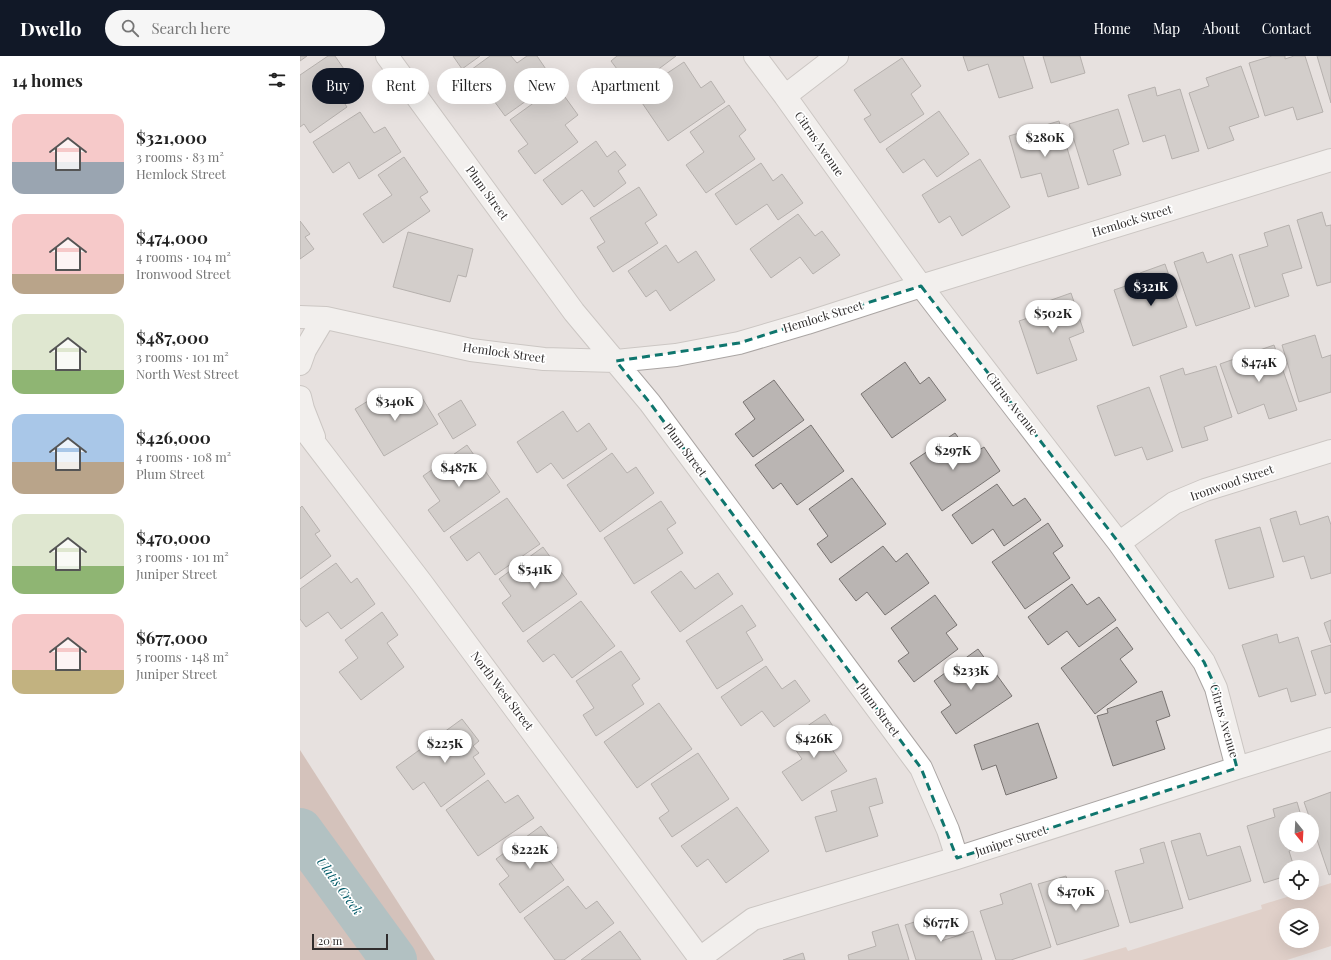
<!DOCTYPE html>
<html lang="en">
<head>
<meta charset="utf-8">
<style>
	:root { --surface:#fff; --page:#f6f6f6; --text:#222; --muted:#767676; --accent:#111827 }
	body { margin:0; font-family:"Playfair Display",serif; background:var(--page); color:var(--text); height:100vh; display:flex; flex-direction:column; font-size:15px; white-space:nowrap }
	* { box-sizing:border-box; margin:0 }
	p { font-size:13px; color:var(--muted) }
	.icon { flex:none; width:22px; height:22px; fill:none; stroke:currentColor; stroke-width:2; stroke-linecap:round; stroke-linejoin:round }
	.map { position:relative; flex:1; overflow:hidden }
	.sheet { display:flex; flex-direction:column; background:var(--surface); width:300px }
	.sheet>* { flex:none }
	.hud { position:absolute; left:12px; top:12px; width:380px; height:36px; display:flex; gap:8px }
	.needle { width:26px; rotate:162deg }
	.fabs { position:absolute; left:979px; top:756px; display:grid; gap:8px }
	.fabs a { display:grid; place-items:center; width:40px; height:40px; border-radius:50%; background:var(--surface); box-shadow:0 4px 16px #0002; font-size:20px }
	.scale { position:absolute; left:12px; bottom:10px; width:76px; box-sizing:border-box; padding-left:4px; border:2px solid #302d2d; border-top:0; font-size:11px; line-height:14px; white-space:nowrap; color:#302d2d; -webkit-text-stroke:3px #fff; paint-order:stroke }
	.price { position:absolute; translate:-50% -34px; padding:0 9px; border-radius:14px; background:#fff; color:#222; font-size:13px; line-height:26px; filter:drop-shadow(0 1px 2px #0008) }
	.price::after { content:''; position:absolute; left:50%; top:24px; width:12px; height:9px; margin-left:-6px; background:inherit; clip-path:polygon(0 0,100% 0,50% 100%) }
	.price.on { background:var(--accent); color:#fff }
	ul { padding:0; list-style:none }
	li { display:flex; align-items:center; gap:12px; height:100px; padding:0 12px }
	li span { display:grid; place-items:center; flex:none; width:112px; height:80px; border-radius:12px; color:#555 }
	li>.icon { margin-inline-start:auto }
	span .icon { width:48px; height:48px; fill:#fffc; stroke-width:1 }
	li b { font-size:17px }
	h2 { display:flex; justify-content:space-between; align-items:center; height:48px; padding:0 12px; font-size:17px }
	.tag { padding:0 14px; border-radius:18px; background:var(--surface); box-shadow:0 4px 16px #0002; font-size:14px; line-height:36px }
	.tag.on { background:var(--accent); color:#fff }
	header { display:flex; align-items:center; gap:24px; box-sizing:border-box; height:56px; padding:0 20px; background:var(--accent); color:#fff }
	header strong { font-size:19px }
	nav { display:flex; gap:22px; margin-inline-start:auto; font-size:14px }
	.search { width:280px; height:36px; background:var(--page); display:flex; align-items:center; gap:10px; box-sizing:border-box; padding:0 14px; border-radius:22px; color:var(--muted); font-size:15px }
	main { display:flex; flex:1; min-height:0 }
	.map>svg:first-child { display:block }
</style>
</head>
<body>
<header>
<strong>Dwello</strong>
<div class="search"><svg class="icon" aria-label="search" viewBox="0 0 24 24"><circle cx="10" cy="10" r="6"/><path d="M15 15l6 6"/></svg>Search here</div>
<nav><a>Home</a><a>Map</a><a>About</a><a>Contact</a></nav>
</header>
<main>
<section class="sheet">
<h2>14 homes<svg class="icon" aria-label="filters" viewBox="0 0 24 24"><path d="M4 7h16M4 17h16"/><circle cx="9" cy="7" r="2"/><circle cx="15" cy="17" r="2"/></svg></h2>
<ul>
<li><span style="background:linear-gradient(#f6c9c9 60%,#9aa5b1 0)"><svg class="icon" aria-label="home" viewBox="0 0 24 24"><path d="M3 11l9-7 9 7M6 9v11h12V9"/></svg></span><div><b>$321,000</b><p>3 rooms · 83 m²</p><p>Hemlock Street</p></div></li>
<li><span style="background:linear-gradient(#f6c9c9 75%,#b9a48a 0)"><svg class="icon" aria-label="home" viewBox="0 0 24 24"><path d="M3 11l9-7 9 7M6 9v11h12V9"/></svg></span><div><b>$474,000</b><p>4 rooms · 104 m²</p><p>Ironwood Street</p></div></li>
<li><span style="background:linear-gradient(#dfe7d0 70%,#8fb573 0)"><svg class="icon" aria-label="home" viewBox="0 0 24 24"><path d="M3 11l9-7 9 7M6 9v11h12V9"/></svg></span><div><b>$487,000</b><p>3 rooms · 101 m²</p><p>North West Street</p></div></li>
<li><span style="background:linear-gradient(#a9c7e8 60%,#b9a48a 0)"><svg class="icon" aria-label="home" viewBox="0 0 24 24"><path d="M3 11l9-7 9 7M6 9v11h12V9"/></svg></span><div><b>$426,000</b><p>4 rooms · 108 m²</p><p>Plum Street</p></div></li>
<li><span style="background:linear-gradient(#dfe7d0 65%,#8fb573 0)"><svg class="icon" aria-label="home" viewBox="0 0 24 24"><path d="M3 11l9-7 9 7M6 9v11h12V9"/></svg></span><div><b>$470,000</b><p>3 rooms · 101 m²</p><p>Juniper Street</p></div></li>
<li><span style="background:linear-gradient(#f6c9c9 70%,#c2b280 0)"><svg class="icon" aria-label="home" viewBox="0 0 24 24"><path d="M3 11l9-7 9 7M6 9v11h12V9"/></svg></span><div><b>$677,000</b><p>5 rooms · 148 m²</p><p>Juniper Street</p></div></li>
</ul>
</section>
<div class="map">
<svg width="1031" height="904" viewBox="0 0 1031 904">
	<rect width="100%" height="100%" fill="#e7e1df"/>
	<path fill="#d8baaf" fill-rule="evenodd" d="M 1031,827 L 1031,890 L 987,904 L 782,904 L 826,891 L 828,895 L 962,853 L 961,849 L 1000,837 L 1012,837 L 1012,833 ZM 986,859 L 1012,859 L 1012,885 L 986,885 Z"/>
	<path fill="#bd9b90" d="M 0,694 L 135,904 L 0,904 Z"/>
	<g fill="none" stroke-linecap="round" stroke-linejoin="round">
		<path stroke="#7299a1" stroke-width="46" d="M 0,775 L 94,904"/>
	</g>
	<path fill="#bab5b3" stroke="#797472" d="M 0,0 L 7,0 L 0,5 Z
		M 28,0 L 35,0 L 53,26 L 37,36 L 47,51 L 10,77 L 4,68 L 0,71 L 0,19 Z
		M 153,0 L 180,0 L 162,13 Z
		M 190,0 L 211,0 L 217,7 L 227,0 L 237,0 L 254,25 L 205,60 L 189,38 L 182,44 L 164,19 Z
		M 317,0 L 376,0 L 332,33 L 311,5 Z
		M 663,0 L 723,0 L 733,32 L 699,42 L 688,8 L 668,15 Z
		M 743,0 L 780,0 L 785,17 L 751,27 Z
		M 972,0 L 985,0 L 985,3 L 994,0 L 1005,0 L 1023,56 L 997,64 L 993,51 L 965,60 L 949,7 Z
		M 1017,0 L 1031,0 L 1031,47 Z
		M 602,2 L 621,30 L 611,38 L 624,58 L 580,87 L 564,63 L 571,59 L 554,34 Z
		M 384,6 L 401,32 L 411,25 L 425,46 L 368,85 L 336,38 Z
		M 941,10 L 959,61 L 929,71 L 934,84 L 908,93 L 889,37 L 909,30 L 906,22 Z
		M 257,30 L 278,59 L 265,69 L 278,86 L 235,118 L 218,95 L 228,88 L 210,64 Z
		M 855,31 L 857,40 L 880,33 L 899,95 L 872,103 L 865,79 L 843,86 L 828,39 Z
		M 429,49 L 446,74 L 439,80 L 455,103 L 406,137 L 386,109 L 404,96 L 390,76 Z
		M 818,53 L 829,88 L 813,94 L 821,119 L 788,129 L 769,68 Z
		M 639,55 L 669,98 L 637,121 L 624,103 L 603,117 L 586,93 Z
		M 60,56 L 74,77 L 85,71 L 101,96 L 59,123 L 49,106 L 33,117 L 13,86 Z
		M 759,65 L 779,132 L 748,141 L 741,117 L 721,122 L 709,80 Z
		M 296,85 L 307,101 L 315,95 L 326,109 L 318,115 L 326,127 L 294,151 L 282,134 L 262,149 L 243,124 Z
		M 104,101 L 128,136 L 120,141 L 130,155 L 83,187 L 63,158 L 92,139 L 78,119 Z
		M 680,103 L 710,151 L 662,180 L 650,160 L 639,167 L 622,139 Z
		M 461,107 L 473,125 L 482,118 L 503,147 L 478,164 L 467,148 L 436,169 L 415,138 Z
		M 339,131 L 357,159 L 345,167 L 358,187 L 313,216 L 297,191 L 305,186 L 290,162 Z
		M 1022,156 L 1026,170 L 1031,169 L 1031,226 L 1017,230 L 997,164 Z
		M 498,158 L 515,180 L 522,175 L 540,199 L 513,218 L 500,201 L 471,222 L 450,193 Z
		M 0,165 L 10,178 L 5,181 L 14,193 L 0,203 Z
		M 989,169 L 1002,212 L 982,218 L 989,240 L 955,251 L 939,199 L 968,190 L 964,177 Z
		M 108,176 L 173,193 L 166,221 L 158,219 L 150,246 L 93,231 Z
		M 366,189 L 378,207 L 396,195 L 415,224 L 370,255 L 356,234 L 346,241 L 328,215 Z
		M 903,196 L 907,207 L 932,198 L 950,252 L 896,270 L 874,206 Z
		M 865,208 L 887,271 L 833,290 L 814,234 L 843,224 L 840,217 Z
		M 771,237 L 784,276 L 769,282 L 777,304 L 737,318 L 719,265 L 743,257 L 740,248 Z
		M 1015,279 L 1022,302 L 1031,299 L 1031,336 L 999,346 L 982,289 Z
		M 974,289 L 997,354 L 969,363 L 964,348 L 938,358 L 920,308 Z
		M 605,306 L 620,328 L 629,321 L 646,344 L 592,382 L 561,338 Z
		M 916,310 L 932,361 L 904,371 L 908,384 L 882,392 L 860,320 L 883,312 L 885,319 Z
		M 474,324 L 504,364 L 453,401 L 435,378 L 455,363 L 443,346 Z
		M 849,331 L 873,395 L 847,404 L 842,391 L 815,400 L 797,350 Z
		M 84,335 L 96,355 L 121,340 L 138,368 L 84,400 L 55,353 Z
		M 161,344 L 176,369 L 153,383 L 138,358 Z
		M 263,355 L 277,376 L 289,367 L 307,393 L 263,423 L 251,407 L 237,417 L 217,386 Z
		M 511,369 L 544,415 L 497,449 L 481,427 L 473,433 L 455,409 Z
		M 655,377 L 671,399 L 684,391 L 700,415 L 642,455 L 610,407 Z
		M 167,389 L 200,436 L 144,476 L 128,454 L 140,445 L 123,420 Z
		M 312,397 L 327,417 L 336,411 L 354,437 L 300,476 L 267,429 Z
		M 552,422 L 586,468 L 531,507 L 517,488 L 528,480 L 509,453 Z
		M 697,428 L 713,450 L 725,442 L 741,464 L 704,490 L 693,473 L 672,488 L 652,459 Z
		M 207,442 L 240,488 L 195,519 L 179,496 L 167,505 L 150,481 Z
		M 361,445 L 376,467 L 367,473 L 383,497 L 334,528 L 304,482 Z
		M 2,450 L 20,475 L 15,478 L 31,500 L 0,523 L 0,452 Z
		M 996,455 L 1000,469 L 1028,460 L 1031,469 L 1031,517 L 1011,523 L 1004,500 L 983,506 L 970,463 Z
		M 748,467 L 763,490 L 753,497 L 770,522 L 725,553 L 692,506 Z
		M 960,471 L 974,521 L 929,533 L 915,484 Z
		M 583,490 L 596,506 L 607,497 L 629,527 L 585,559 L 567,536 L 556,545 L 539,523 Z
		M 243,491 L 277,538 L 223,576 L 202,547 L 211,540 L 199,523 Z
		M 36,507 L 51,527 L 57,522 L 75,548 L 41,573 L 28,556 L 6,571 L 0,563 L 0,533 Z
		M 381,515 L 395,533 L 418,517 L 433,538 L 380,576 L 351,536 Z
		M 772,528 L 787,549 L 799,541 L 816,564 L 779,591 L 767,575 L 748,589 L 728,561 Z
		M 635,539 L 657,569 L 646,577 L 658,593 L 614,626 L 598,605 L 609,597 L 591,572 Z
		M 281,545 L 315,590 L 272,622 L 254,598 L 243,606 L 227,585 Z
		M 442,549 L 456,570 L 446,576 L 463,604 L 417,633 L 386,585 Z
		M 82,556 L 98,579 L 87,587 L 104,611 L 61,644 L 39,616 L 58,602 L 45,584 Z
		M 1031,564 L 1031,587 L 1024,567 Z
		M 817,571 L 833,593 L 820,603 L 837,626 L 795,658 L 761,612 Z
		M 977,578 L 979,587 L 998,581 L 1016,639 L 991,646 L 987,632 L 959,641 L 942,589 Z
		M 1031,589 L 1031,636 L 1025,638 L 1011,595 Z
		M 678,593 L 712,640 L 656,678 L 641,656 L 651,649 L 634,625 Z
		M 321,595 L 340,623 L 332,629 L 344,648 L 296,680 L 283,659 L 294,652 L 276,625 Z
		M 466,610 L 482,633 L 495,624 L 510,645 L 474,671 L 462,655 L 441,670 L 421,641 Z
		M 862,635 L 870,660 L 856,665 L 865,693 L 813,710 L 797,660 L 808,657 L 807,653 Z
		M 359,647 L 392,693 L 337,732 L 304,686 Z
		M 525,658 L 540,681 L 529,689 L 547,715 L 502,745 L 482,716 L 502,703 L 488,683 Z
		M 162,663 L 179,685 L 173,690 L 179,697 L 173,701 L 185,718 L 141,751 L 124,726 L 113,734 L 96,711 Z
		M 738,667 L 757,722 L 706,739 L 696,709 L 682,714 L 674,689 Z
		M 398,697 L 429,743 L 372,781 L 359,762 L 369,755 L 351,728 Z
		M 576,722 L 583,747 L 569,751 L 578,780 L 526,796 L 515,761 L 537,755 L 531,735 Z
		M 188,724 L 205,747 L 218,739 L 234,762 L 178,800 L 146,754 Z
		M 1031,736 L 1031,818 L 1029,819 L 1012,769 L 1012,763 L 1010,763 L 1004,746 Z
		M 997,746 L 1002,763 L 986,763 L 986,789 L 1008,789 L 989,795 L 994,811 L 986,811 L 986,820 L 964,827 L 947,770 L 975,761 L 973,753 Z
		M 437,751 L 469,795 L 426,827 L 408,803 L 397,811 L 381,790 Z
		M 241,770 L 258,792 L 246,800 L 264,824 L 220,857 L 199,828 L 209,820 L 196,803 Z
		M 900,777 L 907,800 L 940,790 L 951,825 L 889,844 L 871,785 Z
		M 864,786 L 883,852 L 830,867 L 815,815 L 844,807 L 840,793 Z
		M 766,820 L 773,844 L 808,834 L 819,870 L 757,889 L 738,828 Z
		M 731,827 L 751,891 L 711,904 L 696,904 L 680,855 L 703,848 L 700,838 Z
		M 268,830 L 286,853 L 297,845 L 314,867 L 264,904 L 255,904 L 224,862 Z
		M 633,860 L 641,885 L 673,875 L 682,904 L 616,904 L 605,869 Z
		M 598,868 L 609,904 L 549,904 L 548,899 L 576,890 L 572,876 Z
		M 320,875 L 341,904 L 281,904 Z
		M 503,897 L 505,904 L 483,904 Z"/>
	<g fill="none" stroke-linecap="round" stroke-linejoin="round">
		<defs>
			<path id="minor" d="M 87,0 L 274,256 L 350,347 L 621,712 L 648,774 L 657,802
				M 455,0 L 485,40 L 621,230 L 819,487 L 904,606 L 916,632 L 937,712
				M 485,40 L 537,0
				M 0,261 L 26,262 L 171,294 L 244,303 L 316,305 L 376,299 L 439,287 L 507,267 L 621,230 L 1031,104
				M 0,308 L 5,294 L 24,262
				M 0,341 L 3,353 L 14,381
				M 0,368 L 121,526 L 401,904
				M 819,487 L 874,447 L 905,434 L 1031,395
				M 400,902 L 453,863 L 657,802 L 937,712 L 1031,683"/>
		</defs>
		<use href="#minor" stroke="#aaa5a3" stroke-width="24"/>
		<use href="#minor" stroke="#fff" stroke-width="22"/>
	</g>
	<path d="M0 0H1031V904H0ZM 621,230 L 819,487 L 904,606 L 916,632 L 937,712 L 657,802 L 621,712 L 350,347 L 316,305 L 439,287 Z" fill="#e7e1df" fill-opacity=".55" fill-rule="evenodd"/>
	<path fill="none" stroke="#0f766e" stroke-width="3" stroke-dasharray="8 5" stroke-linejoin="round" d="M 621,230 L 819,487 L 904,606 L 916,632 L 937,712 L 657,802 L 621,712 L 350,347 L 316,305 L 439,287 Z"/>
	<g text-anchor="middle" stroke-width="3.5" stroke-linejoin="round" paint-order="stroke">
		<g font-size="12" fill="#302d2d" stroke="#fff">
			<text transform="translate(519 88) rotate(55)" y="4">Citrus Avenue</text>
			<text transform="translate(187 137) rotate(54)" y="4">Plum Street</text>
			<text transform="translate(832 165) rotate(-17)" y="4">Hemlock Street</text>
			<text transform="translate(523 261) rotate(-17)" y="4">Hemlock Street</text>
			<text transform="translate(204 297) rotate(8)" y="4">Hemlock Street</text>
			<text transform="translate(712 348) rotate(52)" y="4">Citrus Avenue</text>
			<text transform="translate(385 394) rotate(53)" y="4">Plum Street</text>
			<text transform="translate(932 427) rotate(-19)" y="4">Ironwood Street</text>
			<text transform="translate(202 635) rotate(53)" y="4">North West Street</text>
			<text transform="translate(578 654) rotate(53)" y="4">Plum Street</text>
			<text transform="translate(924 665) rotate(74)" y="4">Citrus Avenue</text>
			<text transform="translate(711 785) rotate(-18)" y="4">Juniper Street</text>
		</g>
		<g font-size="13" font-style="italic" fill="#015966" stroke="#fff">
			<text transform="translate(40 830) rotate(54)" y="5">Ulatis Creek</text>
		</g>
	</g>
</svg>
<div class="fabs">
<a><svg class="needle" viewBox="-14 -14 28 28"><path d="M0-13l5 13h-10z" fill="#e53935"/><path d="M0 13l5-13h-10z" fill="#767676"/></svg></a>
<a><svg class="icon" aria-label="locate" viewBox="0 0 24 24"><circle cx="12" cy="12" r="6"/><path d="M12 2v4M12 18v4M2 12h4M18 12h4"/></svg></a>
<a><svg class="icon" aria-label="layers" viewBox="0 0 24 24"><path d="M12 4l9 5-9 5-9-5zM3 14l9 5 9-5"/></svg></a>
</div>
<div class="scale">20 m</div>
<b class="price" style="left:745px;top:102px">$280K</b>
<b class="price on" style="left:851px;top:251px">$321K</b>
<b class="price" style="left:753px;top:278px">$502K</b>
<b class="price" style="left:959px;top:327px">$474K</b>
<b class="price" style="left:95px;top:366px">$340K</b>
<b class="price" style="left:653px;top:415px">$297K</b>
<b class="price" style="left:159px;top:432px">$487K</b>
<b class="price" style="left:235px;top:534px">$541K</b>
<b class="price" style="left:671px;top:635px">$233K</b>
<b class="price" style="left:514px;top:703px">$426K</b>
<b class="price" style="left:145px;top:708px">$225K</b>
<b class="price" style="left:230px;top:814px">$222K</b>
<b class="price" style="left:776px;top:856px">$470K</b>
<b class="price" style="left:641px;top:887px">$677K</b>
<div class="hud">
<a class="tag on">Buy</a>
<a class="tag">Rent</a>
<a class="tag">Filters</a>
<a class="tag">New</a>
<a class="tag">Apartment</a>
</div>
</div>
</main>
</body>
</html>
